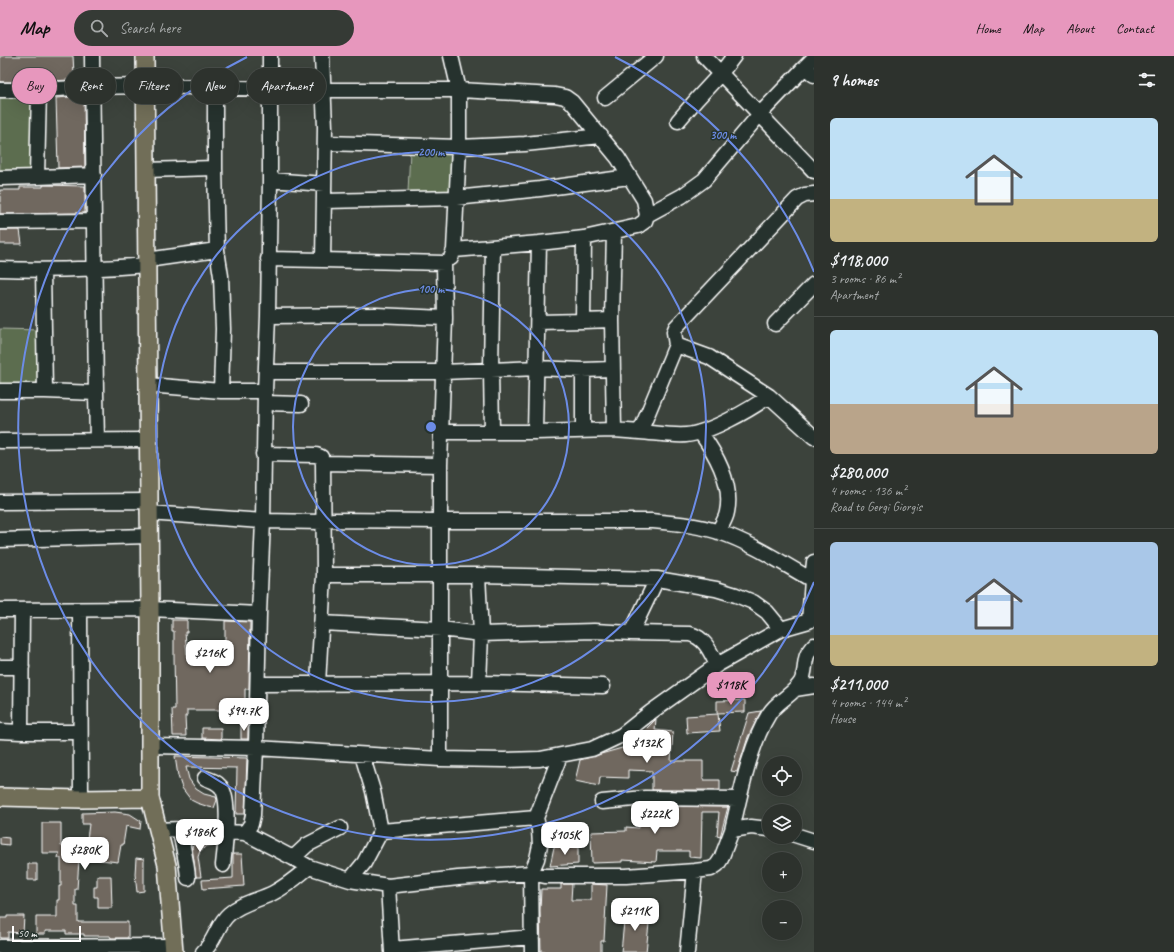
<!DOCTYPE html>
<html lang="en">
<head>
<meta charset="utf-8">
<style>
	:root { --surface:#2d322d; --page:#353a35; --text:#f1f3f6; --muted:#a7aaaa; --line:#484d49; --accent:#e797bd }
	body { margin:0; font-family:Caveat,sans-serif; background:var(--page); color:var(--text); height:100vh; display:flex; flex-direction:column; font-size:15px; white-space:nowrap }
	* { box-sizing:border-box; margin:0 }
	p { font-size:13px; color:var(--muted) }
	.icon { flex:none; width:22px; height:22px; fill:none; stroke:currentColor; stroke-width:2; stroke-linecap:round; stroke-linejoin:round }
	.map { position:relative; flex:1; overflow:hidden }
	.details { display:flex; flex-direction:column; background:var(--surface); width:360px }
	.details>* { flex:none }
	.guide { position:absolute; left:12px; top:12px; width:380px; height:36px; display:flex; gap:8px }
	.tools { position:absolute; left:762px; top:700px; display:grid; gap:8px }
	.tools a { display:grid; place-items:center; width:40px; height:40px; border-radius:50%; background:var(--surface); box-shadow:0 4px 16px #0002,0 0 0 1px var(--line); font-size:20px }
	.scale { position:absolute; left:12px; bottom:10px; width:69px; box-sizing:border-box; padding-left:4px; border:2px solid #fff; border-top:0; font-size:11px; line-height:14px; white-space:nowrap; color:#fff; -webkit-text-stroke:3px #26332d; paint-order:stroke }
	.price { position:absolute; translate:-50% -34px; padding:0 9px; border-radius:8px; background:#fff; color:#222; font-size:13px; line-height:26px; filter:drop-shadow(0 1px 2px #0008) }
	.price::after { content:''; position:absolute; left:50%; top:24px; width:12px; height:9px; margin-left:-6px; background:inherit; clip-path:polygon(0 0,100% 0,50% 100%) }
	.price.active { background:var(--accent); color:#111 }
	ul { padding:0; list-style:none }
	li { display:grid; align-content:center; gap:8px; height:212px; padding:0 16px }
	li+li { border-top:1px solid var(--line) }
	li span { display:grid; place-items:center; height:124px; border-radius:6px; color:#555 }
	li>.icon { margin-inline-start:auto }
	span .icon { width:72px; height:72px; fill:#fffc; stroke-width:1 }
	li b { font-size:17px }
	h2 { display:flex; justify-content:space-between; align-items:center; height:48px; padding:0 16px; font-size:17px }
	.tag { padding:0 14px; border-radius:18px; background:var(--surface); box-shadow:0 4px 16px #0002,0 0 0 1px var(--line); font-size:14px; line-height:36px }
	.tag.active { background:var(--accent); color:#111 }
	header { display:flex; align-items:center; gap:24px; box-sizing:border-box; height:56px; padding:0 20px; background:var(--accent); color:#111 }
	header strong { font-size:19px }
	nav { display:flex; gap:22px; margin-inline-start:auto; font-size:14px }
	.search { width:280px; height:36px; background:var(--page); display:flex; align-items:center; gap:10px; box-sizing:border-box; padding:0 14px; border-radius:22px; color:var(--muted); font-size:15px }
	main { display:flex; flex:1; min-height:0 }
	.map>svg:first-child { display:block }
</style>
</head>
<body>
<header>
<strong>Map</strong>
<div class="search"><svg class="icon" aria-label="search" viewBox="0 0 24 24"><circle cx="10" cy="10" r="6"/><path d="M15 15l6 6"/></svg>Search here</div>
<nav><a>Home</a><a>Map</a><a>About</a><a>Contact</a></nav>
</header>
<main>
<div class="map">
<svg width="814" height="896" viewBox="0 0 814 896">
	<rect width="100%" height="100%" fill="#3c433c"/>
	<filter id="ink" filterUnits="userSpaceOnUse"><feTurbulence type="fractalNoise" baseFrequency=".025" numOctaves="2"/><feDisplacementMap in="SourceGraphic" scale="8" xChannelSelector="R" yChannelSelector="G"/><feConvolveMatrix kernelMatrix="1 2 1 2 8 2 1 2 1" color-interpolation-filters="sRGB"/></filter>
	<g filter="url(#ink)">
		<path fill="#5c6d50" stroke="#aeb6a8" d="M 0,42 L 41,42 L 40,115 L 0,114 Z
			M 410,94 L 457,96 L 456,137 L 408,136 Z
			M 0,273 L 42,274 L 41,331 L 0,330 Z"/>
		<path fill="#70685f" stroke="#fff" d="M 0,0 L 73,0 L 74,18 L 82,18 L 83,23 L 39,26 L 0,26 Z
			M 84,40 L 85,111 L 58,112 L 56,42 Z
			M 43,129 L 85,130 L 85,157 L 0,158 L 0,134 L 20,134 L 20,131 L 43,131 Z
			M 0,174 L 20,174 L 22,188 L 0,188 Z
			M 172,564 L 187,564 L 187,576 L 185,576 L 187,598 L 225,598 L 225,565 L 250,566 L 249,633 L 245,633 L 245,654 L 187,654 L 187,660 L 185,660 L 186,680 L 173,680 L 172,653 L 175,653 L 174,600 L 174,575 L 172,575 Z
			M 745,644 L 745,656 L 717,657 L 717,645 Z
			M 761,655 L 748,681 L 737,716 L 731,715 L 749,657 Z
			M 718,658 L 720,675 L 687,677 L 686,660 Z
			M 656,663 L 655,674 L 673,676 L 671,705 L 703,705 L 703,724 L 720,724 L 720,734 L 652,734 L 652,715 L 628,714 L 628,722 L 600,721 L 599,730 L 575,725 L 580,704 L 629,690 Z
			M 241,668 L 248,668 L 248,683 L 241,683 Z
			M 202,672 L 221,672 L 221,683 L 202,682 Z
			M 175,700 L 247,702 L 245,758 L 236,758 L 237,712 L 186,711 L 189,723 L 196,733 L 204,738 L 216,741 L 217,744 L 214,752 L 209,751 L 197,747 L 191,744 L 182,732 L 178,720 Z
			M 645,750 L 728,751 L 720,781 L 717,780 L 719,756 L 702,756 L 701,802 L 689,801 L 689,795 L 657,795 L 656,806 L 622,804 L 622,806 L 592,807 L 591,776 L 626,775 L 626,771 L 639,772 L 640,751 Z
			M 115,756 L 130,758 L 141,765 L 140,773 L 126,770 L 123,789 L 121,789 L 118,806 L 84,802 L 84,804 L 79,804 L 77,833 L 75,833 L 75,850 L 78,850 L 78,866 L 128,866 L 128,882 L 111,882 L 110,880 L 84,880 L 84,878 L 66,878 L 66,875 L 45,875 L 45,878 L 36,878 L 36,861 L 57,861 L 57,844 L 59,844 L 59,830 L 61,830 L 61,802 L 58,802 L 59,797 L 42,797 L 42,767 L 61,767 L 61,790 L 86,791 L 89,768 L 82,768 L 82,757 Z
			M 0,781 L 9,782 L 9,789 L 0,788 Z
			M 199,783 L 215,784 L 214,789 L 207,790 L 200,795 L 198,801 L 201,821 L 196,821 L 192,791 Z
			M 554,791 L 578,791 L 578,808 L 550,810 Z
			M 233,798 L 242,798 L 244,830 L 203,833 L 202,824 L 233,822 Z
			M 136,802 L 144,803 L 144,835 L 137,836 L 135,818 Z
			M 28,808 L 37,808 L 37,824 L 28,824 Z
			M 97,820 L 111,820 L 112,852 L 98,852 L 98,841 L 94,841 L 94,831 L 97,831 Z
			M 561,828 L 572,828 L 571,844 L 591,844 L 591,828 L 607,829 L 604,885 L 601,885 L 601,896 L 541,896 L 540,854 L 541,833 L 561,833 Z
			M 625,856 L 650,858 L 646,896 L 621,896 Z
			M 7,860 L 24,860 L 23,877 L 8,876 L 8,882 L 0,882 L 0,862 L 7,862 Z"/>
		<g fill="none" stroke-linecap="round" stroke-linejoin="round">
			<defs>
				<path id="minor" d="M 92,0 L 96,337 L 97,384
					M 704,0 L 814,115
					M 805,11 L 814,2
					M 215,31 L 215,112 L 217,194 L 221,220 L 223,273 L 221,335
					M 0,34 L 39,34 L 93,31 L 145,30 L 323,34 L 459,34 L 555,39 L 565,41 L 572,46 L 618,102 L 644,144 L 647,159 L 645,165 L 638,170 L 584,182 L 539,187 L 454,194
					M 605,42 L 656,0
					M 678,65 L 697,43 L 721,17 L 734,0
					M 325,87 L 459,91 L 525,88 L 601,80
					M 146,114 L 215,112
					M 37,121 L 94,119
					M 0,122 L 37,121 L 39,34
					M 270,124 L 324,128
					M 325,145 L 456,142 L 540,133 L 629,121
					M 647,159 L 682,140 L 704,124 L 760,58 L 805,11 L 814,19
					M 0,166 L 93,165
					M 451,202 L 454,194 L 459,91 L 459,34 L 451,0
					M 268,203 L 323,204 L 325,71 L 322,0
					M 147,204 L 217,194
					M 323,204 L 444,207 L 445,262 L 440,409 L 440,703
					M 0,213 C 49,215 98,213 147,209
					M 43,214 L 45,335
					M 268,260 L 376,259 L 445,262
					M 612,264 L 614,176
					M 583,265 L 612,264 L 614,374
					M 538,266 L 583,265 L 584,182
					M 775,268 L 814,228
					M 676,289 L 674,276 L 676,271 L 797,143 L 805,139 L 814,138
					M 583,314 L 612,313
					M 266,316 L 443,316 L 537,312 L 583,314 L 583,375
					M 148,329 L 221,335 L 265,335 L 268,260 L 270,124 L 270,0
					M 0,335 L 45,335 L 96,337
					M 265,347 L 301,348
					M 441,376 L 535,376 L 614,374 L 640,376 L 676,289 L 709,301 L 769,340 L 814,381
					M 492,376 L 491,314 L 493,191
					M 535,376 L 539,187
					M 640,376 C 655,377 671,380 686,379 C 709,377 750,354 769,340
					M 700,376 C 716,398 733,428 727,456 C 726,463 721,470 718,476
					M 0,385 L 149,384
					M 263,398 L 316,399 L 321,401 L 323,407 L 324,519 L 318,628
					M 323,407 L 440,409
					M 0,446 L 149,445
					M 148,457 L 263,465 L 323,466 L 333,464 L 440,465 L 652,465 C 674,467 697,469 719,476 C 752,487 782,507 812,524 L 809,565 L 781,573 L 717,609 L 651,656 L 622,679 L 592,693 L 540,703 L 504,704 L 440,703 L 256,692 L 253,759 L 251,768 L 245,777
					M 0,484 L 149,480
					M 324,519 L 478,519 L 657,523 L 716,533 L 736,539 L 753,546 L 767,556 L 781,573
					M 478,519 L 481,578 L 479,627
					M 812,524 L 814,506
					M 0,554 L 150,553 L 259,558
					M 22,554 L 21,676 L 80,676
					M 80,554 L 81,743
					M 321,567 L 441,573 L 481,578 L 594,575 L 631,577 L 657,523
					M 631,577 L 690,578 C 705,582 710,595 717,609
					M 0,611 L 22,611
					M 258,628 L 479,627 L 603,630
					M 795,633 L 814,630
					M 0,675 L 21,676
					M 151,690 L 256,692 L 259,558 L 263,465 L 265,335
					M 205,722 C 211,724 217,726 221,731 C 231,744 225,792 223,809
					M 602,746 L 645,742 L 739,743
					M 180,773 C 182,790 187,805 188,822
					M 159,774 L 180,773 L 245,777 L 293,802 L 309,811 L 350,824 L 364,807 L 381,775 L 373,735 L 362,699
					M 732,774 C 740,740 750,688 769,658 C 777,645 793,639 801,626 C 808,612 801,602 814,589
					M 381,775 L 536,762
					M 795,779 L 814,785
					M 293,802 L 307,789 L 340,772
					M 350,824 L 388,830 L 392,896
					M 388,830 L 458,822 L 531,817 L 545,820 L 626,820 L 695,815 L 711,813 L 717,809 L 721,803 L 732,774 L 751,771 L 769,773
					M 0,891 L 173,890
					M 392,893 L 532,881
					M 203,896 C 215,886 217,868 229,858 C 241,847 259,844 273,837 C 287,830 297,821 309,811
					M 532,896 L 531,817 L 537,803 L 540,789 L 539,774 L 536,762 L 560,700
					M 687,896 L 695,815"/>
				<path id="major" d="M 145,0 L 150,553 L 150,742 L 167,809 L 174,896
					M 0,741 L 81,743 L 150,742"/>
			</defs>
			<use href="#minor" stroke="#fff" stroke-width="17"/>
			<use href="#major" stroke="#fff" stroke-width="20"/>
			<use href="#minor" stroke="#26332d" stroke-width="14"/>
			<use href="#major" stroke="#716e59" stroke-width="17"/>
		</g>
	</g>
	<g fill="none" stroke="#6c8ce6" stroke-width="2">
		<circle cx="431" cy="371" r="138"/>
		<circle cx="431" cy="371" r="275"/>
		<path d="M814 526A413 413 0 1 1 247 1M615 1A413 413 0 0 1 814 216"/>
	</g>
	<circle cx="431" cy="371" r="6" fill="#6c8ce6" stroke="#26332d" stroke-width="2"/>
	<g font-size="12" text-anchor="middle" font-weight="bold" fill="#6c8ce6" stroke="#26332d" stroke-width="3" stroke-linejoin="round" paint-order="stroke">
		<text x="723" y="83">300 m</text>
		<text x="431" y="100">200 m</text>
		<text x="431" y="237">100 m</text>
	</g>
</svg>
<div class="tools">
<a><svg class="icon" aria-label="locate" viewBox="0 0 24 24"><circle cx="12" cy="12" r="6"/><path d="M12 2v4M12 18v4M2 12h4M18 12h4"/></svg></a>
<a><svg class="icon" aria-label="layers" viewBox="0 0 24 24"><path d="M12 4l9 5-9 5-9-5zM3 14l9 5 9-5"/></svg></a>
<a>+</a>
<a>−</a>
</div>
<div class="scale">50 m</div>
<b class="price" style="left:210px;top:618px">$216K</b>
<b class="price active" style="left:731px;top:650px">$118K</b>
<b class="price" style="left:244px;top:676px">$94.7K</b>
<b class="price" style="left:647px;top:708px">$132K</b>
<b class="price" style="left:655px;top:779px">$222K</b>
<b class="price" style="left:200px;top:797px">$186K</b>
<b class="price" style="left:565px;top:800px">$105K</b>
<b class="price" style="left:85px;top:815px">$280K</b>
<b class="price" style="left:635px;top:876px">$211K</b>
<div class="guide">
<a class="tag active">Buy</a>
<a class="tag">Rent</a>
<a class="tag">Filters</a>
<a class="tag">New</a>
<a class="tag">Apartment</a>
</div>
</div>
<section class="details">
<h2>9 homes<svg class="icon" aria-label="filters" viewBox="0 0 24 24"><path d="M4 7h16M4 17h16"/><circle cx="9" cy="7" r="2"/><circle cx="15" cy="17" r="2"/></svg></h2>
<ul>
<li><span style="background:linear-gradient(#bfe0f5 65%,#c2b280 0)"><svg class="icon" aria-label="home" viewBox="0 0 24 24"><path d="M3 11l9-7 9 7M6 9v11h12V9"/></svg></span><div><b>$118,000</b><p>3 rooms · 86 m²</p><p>Apartment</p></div></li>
<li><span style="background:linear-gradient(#bfe0f5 60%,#b9a48a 0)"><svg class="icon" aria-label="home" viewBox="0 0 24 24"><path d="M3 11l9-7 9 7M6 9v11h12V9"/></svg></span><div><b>$280,000</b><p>4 rooms · 136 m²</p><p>Road to Gergi Giorgis</p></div></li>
<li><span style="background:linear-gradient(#a9c7e8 75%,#c2b280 0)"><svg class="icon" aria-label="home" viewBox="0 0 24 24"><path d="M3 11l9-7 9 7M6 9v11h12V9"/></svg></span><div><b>$211,000</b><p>4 rooms · 144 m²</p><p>House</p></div></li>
</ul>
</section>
</main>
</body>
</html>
